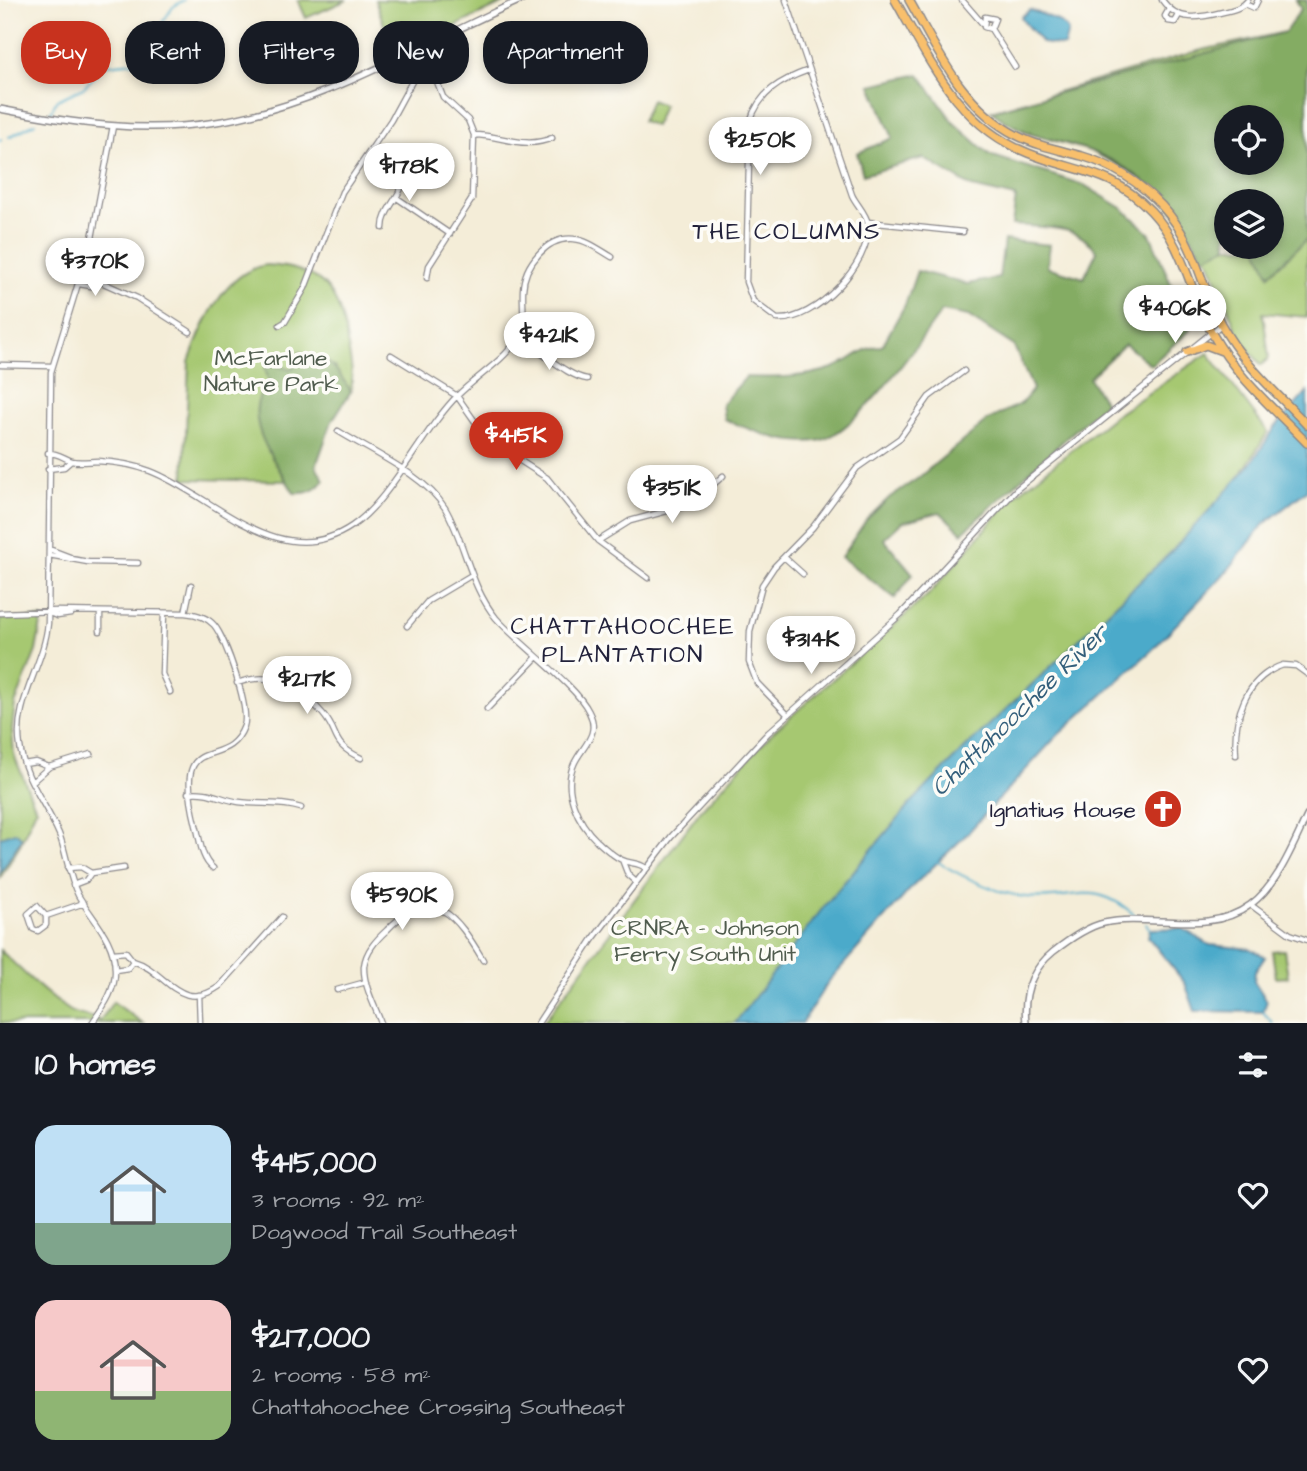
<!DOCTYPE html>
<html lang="en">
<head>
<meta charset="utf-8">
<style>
	:root { --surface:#171b24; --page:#242831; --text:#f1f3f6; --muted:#9ea1a6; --accent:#c8321e }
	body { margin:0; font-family:"Architects Daughter",sans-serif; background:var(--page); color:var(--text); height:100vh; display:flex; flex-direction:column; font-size:26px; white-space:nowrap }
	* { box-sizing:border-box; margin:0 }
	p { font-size:23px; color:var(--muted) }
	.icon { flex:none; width:38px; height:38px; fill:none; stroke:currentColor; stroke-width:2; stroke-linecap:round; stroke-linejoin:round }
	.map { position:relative; height:1023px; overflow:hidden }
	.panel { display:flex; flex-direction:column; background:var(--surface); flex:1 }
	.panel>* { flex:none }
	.top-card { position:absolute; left:21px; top:21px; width:700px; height:63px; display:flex; gap:14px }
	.fabs { position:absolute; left:1214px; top:105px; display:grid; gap:14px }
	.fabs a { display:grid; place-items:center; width:70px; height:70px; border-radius:50%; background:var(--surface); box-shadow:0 4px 10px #0003; font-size:35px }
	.price { position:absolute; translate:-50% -60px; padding:0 16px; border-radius:24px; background:#fff; color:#222; font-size:23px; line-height:46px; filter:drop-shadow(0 2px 4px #0008) }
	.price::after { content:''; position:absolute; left:50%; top:42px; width:21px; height:16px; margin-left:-10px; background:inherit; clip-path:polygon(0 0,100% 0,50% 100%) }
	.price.active { background:var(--accent); color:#fff }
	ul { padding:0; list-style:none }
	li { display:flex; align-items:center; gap:21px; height:175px; padding:0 35px }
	li span { display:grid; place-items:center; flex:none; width:196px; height:140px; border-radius:21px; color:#555 }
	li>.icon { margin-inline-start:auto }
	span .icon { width:84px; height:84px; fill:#fffc; stroke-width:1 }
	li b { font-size:30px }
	h2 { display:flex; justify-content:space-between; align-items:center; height:84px; padding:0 35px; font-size:30px }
	.chip { padding:0 24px; border-radius:28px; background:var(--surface); box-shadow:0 4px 10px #0003; font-size:24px; line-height:63px }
	.chip.active { background:var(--accent); color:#fff }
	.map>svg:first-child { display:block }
</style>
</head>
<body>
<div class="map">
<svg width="1307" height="1023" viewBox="0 0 1307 1023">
	<rect width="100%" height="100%" fill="#fdfcf7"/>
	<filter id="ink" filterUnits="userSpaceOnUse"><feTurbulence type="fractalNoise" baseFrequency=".0143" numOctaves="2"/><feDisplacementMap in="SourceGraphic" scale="14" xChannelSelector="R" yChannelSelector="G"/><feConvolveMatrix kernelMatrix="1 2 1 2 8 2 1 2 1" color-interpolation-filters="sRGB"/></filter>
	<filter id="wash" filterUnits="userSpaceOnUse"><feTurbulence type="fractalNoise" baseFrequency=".00686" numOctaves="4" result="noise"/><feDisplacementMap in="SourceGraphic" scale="28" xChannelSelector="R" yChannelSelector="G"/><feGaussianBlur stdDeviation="1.57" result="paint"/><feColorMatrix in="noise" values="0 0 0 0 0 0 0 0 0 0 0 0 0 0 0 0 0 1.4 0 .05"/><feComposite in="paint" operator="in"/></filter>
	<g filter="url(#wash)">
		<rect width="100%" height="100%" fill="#f4edd8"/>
		<path fill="#a6c871" stroke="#647556" stroke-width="2" fill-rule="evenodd" d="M 298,0 L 347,0 L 306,18 Z
			M 375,0 L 510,0 L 395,55 Z
			M 1285,32 L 1307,53 L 1307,317 L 1263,313 L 1269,358 L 1261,365 L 1240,339 L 1210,263 L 1177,213 L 1157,191 L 1127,170 L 1091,151 L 1027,133 L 991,111 L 1202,50 ZM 1227,117 L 1272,117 L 1272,163 L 1227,163 ZM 1227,201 L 1272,201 L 1272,247 L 1227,247 Z
			M 651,100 L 663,105 L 655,126 L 642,121 Z
			M 266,265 C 322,268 339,289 347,342 C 350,358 354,375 351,391 L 287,481 L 184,479 L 189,362 C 202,325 224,272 266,265 Z
			M 1208,353 L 1268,432 L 1224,501 L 749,1023 L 543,1023 L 701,810 L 771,734 L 929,594 L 1012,498 L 1113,417 Z
			M 42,618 L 36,651 L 15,704 L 12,729 L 14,755 L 36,809 L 19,847 L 0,878 L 0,619 Z
			M 0,950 C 22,971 44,993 69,1010 C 78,1016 90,1015 100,1021 L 113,1002 L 143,1023 L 0,1023 Z
			M 1284,950 L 1288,977 L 1276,978 L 1272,951 Z"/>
		<path fill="#84ac63" stroke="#53674f" stroke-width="2" fill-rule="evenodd" d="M 1296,0 L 1307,0 L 1307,239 L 1269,275 L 1257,247 L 1272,247 L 1272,201 L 1227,201 L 1227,246 L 1204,258 C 1176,209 1146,171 1090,151 C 1055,138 1021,136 991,111 L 1285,32 L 1301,9 ZM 1227,117 L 1272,117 L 1272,163 L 1227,163 Z
			M 919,74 L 954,123 L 990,155 L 1084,185 L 1122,208 L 1150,234 L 1190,330 L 1151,365 L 1125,344 L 1089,378 L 1105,403 L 962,533 L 940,512 L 902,522 L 884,539 L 913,574 L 895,598 L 841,557 L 867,519 L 890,497 L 917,479 L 988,420 L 1022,403 L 1033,389 L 1014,346 L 968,316 L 942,311 C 920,341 854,437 817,441 C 783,445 754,431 724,419 L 722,404 L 746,377 C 776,378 804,378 833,368 C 850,362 863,346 882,346 L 905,305 L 917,271 L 967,284 L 999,278 L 1004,240 L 1050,245 L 1047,267 L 1084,278 L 1097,251 C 1076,223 1044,228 1012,225 L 1016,197 L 972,187 L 923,158 L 863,175 L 857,153 L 893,138 L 871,85 Z
			M 300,352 L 312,358 L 321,357 L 335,368 L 351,391 L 332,421 L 316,466 L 324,480 C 315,491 308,494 294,493 C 276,462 236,415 269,383 L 265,367 L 273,365 L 290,369 L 296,365 L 296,356 Z"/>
		<path fill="#4baaca" stroke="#366682" stroke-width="2" d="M 1030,10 C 1044,16 1059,17 1068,31 L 1064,46 L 1042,43 C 1037,35 1027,28 1021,17 Z
			M 1307,392 L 1307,490 L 1264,524 L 1228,570 L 1152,650 L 1056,737 L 964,837 L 914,885 L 828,982 L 802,1023 L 735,1023 L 826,904 L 910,804 L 964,749 L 1171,552 L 1250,465 L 1276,426 Z
			M 15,832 L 22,838 L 0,873 L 0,837 Z
			M 1182,928 L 1210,945 L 1251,949 L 1265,957 L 1255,972 L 1254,981 L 1267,1001 L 1263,1012 L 1195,1011 L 1185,983 L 1148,937 L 1150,929 Z"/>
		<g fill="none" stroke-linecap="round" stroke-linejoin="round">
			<path stroke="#4baaca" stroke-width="2" d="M 50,113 L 57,100 L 83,88 L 106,65 L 145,61 L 159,46 L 162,23 L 173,7 L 184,0
				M 9,137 L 35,123
				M 0,140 L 1,139
				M 936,861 C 963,877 995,893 1026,897 C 1077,902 1092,877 1137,917
				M 1146,924 L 1150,929
				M 1263,1012 L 1273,1023"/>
		</g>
	</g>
	<g filter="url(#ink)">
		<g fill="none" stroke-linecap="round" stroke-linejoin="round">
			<defs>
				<path id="minor" d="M 786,0 L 852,195 C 856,204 866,213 868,224 C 872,263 815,322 777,319 L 753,301 L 746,282 L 750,122 C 759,92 781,80 809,70
					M 962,0 L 982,23
					M 1162,0 C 1178,23 1200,18 1223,12 C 1233,10 1242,8 1248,0
					M 1245,4 L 1254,8 L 1258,0
					M 1169,9 L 1165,16 L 1168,21 L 1175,22 L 1179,15
					M 991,29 L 995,19 L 985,17 L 984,27 L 991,29 L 1015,67
					M 423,46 L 443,97 L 468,120 L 474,135 L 472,199 L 429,266 L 427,278
					M 474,135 C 502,135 524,150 552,138
					M 397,198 L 450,234
					M 868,222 L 963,232
					M 383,228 C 383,208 403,196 404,176
					M 85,266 L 96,271 L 99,281
					M 99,281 L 137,298 L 190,332
					M 79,284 L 91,286 L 99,281
					M 280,325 L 285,322 L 305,288 L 342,192 L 391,120 L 416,74 L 431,67
					M 518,339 C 540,349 566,376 587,379
					M 391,355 L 457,396 L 488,440 L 547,478 L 598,541 L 648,578
					M 0,365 L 52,366
					M 338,431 C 370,451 425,475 445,508 C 466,544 469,585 496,618 C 519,644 577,686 589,712 C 601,735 582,746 574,764 C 562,790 578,823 597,841 C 604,847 613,856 622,860 C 630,864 638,862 646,868
					M 48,453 C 59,453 63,458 72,461 C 80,463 90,461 98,461 C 116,462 134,465 150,471 C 213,495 280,575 352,526 C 391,500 422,431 458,395 C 476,377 502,362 516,341 C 527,325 522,308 523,290 C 524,265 547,236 574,239 C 587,240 600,250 612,257
					M 48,469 L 64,467 L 71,461
					M 598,541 L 630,521 L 689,505 L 723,476
					M 49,549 L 70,557
					M 49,555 L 88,562 L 138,563
					M 784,557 L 803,574
					M 0,613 L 57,611 L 185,613 C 196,614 207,617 214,625 C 226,639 250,709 244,726 C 226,775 171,724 196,825 C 200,839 201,859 213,868
					M 49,613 L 57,616 L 71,614
					M 164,613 L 162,674 L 170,692
					M 185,613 L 191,585
					M 407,626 L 428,601 L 470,576
					M 100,631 L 100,613
					M 237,683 C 273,670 300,686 323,714 C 341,735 329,743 361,758
					M 487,709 L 536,658
					M 787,714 L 757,683 L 749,662 L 750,631 L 762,585 L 774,567 L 813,527 L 857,468 L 900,438 L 929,397 L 964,371
					M 1236,755 C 1233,718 1245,678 1283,665 L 1296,666 L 1307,674
					M 24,764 L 36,762 L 49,767
					M 32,782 L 49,767 L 91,754
					M 188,793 C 208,790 220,799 239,802 C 261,805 280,801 301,808
					M 623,862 L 628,875 L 636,882
					M 68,868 L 81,867 L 91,873 L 124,868
					M 73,885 L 86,880 L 91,873
					M 1251,905 L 1290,934 L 1307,940
					M 37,906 L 46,916 L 46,925 L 38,931 L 33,929 L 28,914 Z
					M 46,916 L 84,903
					M 113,953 L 126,952 L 133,961 L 128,968 L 115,970
					M 133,961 C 166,970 179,1015 220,986 L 282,917
					M 337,990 L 366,982
					M 199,995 L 200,1023
					M 92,1023 C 103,1007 116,990 115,970 C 115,940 92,919 78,895 C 68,875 67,854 59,834 C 46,804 24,778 20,746 C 13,702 44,666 48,623 L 51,372 L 92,238 L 113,126
					M 381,1023 C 375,1006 363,985 364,966 C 366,951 376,940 387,930 C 433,882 457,916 483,960
					M 538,1023 L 593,939 L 671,837 L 768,733 L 901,614 L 1017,489 L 1221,325"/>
				<path id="tertiary" d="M 0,109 C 71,123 144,134 216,122 C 325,105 421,44 521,0
					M 1026,1023 C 1023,995 1031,970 1053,952 C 1067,941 1086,927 1104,923 C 1150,913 1209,936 1250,905 C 1278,885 1293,845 1307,816"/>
				<path id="primary" d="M 895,0 C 930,61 958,126 1028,153 C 1077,173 1111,169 1151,211 C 1185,247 1190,294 1213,335 C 1236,376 1274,409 1307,443
					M 909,0 C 938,51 962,107 1016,135 C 1037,146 1060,150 1082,156 C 1113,165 1140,183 1162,206 C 1196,243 1199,282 1221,324 C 1242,363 1277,393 1307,425
					M 1187,352 L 1206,345 L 1222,351"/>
			</defs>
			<use href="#minor" stroke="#8b888a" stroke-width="7"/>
			<use href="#tertiary" stroke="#8b888a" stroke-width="8"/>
			<use href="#primary" stroke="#8b888a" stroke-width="10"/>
			<use href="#minor" stroke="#fff" stroke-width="4.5"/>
			<use href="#tertiary" stroke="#fff" stroke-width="5"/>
			<use href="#primary" stroke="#f8bf6c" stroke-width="7"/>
		</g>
	</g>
	<defs>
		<symbol id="church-disc" viewBox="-11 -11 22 22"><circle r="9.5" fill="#c8321e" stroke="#fdfcf7"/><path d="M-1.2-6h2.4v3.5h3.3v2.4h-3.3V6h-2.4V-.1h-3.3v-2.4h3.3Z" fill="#fff"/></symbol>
	</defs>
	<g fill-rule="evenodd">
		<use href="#church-disc" x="1141" y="787" width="44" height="44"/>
	</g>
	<g text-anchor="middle" stroke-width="7" stroke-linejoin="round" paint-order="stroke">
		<g font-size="23" fill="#505c4e" stroke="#fdfcf7">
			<text x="271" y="365">McFarlane<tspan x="271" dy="26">Nature Park</tspan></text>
			<text x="705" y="935">CRNRA - Johnson<tspan x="705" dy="26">Ferry South Unit</tspan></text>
		</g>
		<g font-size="23" fill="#22223b" stroke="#fdfcf7" text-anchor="end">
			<text x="1136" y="817">Ignatius House</text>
		</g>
		<g font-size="24" letter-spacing="2" fill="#22223b" stroke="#fdfcf7">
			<text x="787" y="239">THE COLUMNS</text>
			<text x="623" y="634">CHATTAHOOCHEE<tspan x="623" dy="28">PLANTATION</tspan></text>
		</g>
		<g font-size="24" font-style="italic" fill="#345f7b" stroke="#fdfcf7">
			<text transform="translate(1019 710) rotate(-44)" y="8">Chattahoochee River</text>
		</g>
	</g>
</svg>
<div class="fabs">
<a><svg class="icon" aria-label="locate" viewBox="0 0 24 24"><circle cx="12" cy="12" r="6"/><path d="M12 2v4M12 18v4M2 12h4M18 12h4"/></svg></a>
<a><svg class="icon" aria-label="layers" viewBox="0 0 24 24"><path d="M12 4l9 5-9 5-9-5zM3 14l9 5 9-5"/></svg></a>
</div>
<b class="price" style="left:760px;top:177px">$250K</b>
<b class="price" style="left:409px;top:203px">$178K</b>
<b class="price" style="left:95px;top:298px">$370K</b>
<b class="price" style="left:1175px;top:345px">$406K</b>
<b class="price" style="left:549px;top:372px">$421K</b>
<b class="price active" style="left:516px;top:472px">$415K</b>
<b class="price" style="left:672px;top:525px">$351K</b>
<b class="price" style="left:811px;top:676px">$314K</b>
<b class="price" style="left:307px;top:716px">$217K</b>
<b class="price" style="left:402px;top:932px">$590K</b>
<div class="top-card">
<a class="chip active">Buy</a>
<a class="chip">Rent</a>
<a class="chip">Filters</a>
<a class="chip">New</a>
<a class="chip">Apartment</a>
</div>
</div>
<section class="panel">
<h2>10 homes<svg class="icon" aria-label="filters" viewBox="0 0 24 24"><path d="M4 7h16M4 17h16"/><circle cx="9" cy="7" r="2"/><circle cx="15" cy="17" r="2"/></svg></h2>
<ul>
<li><span style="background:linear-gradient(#bfe0f5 70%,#7fa58c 0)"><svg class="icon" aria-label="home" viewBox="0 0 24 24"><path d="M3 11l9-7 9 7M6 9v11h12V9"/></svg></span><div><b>$415,000</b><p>3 rooms · 92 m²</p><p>Dogwood Trail Southeast</p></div><svg class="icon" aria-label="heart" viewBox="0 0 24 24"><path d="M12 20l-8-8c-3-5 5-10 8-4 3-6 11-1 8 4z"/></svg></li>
<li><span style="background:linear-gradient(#f6c9c9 65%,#8fb573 0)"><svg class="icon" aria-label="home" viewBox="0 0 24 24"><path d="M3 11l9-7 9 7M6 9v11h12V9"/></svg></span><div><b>$217,000</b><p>2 rooms · 58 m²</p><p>Chattahoochee Crossing Southeast</p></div><svg class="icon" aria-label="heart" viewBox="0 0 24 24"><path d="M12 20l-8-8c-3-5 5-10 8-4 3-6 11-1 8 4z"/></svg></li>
</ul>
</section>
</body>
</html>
